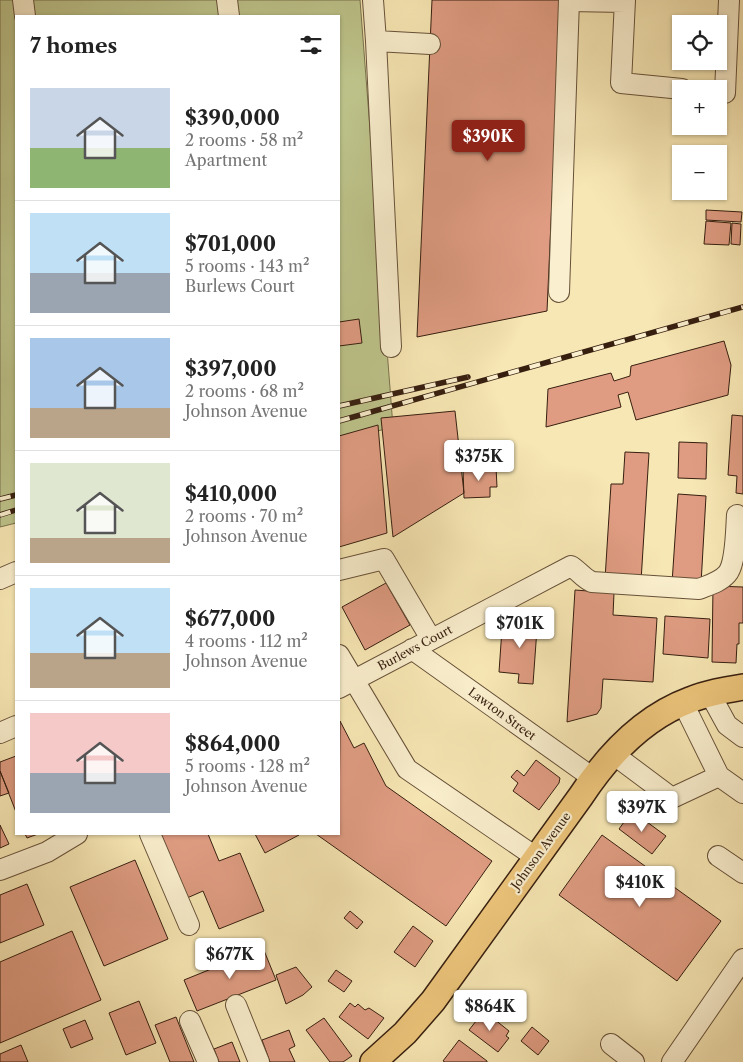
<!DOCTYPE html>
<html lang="en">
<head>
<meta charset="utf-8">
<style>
	:root { --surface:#fff; --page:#f6f6f6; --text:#222; --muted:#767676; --line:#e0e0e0; --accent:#8f2418 }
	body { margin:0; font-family:"Libre Caslon Text",serif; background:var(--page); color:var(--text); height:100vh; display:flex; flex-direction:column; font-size:19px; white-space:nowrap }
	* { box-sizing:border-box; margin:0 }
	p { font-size:16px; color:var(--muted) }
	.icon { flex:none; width:28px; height:28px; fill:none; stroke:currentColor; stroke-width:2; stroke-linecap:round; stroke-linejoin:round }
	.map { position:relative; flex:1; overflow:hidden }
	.side { position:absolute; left:15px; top:15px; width:325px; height:820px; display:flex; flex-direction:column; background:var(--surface); border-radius:0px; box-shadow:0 1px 4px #0004 }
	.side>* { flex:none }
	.controls { position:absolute; left:672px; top:15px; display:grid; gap:10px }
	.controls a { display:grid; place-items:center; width:55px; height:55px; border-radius:0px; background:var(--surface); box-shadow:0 1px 4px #0004; font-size:25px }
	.price { position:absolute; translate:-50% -42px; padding:0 11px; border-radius:5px; background:#fff; color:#222; font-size:16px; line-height:32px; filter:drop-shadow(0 1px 2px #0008) }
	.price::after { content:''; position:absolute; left:50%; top:30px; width:15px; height:11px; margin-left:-8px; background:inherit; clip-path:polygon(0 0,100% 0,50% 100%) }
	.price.on { background:var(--accent); color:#fff }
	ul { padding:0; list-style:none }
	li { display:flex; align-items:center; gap:15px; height:125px; padding:0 15px }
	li+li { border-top:1px solid var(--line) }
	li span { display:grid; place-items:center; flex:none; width:140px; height:100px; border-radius:0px; color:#555 }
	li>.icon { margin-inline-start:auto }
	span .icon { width:60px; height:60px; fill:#fffc; stroke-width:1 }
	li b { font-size:21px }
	h2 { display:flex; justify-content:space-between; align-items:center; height:60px; padding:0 15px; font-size:21px }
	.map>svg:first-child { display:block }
</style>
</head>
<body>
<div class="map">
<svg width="743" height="1062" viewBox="0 0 743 1062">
	<rect width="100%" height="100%" fill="#f7e7b4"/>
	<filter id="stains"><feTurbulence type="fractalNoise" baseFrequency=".004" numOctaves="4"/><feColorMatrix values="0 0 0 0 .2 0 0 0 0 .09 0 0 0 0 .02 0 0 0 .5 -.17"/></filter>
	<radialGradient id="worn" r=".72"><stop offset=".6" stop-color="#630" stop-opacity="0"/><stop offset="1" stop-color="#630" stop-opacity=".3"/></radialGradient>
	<path fill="#bec58c" stroke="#7a724e" d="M 0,0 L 360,0 L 393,427 L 339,441 L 339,16 L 16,16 L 16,523 L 0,527 Z"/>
	<path fill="#df9c82" stroke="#371f10" d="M 432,0 L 561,0 L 547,311 L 417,337 Z
		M 706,210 L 742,212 L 741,222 L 706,220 Z
		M 706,221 L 731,223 L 729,245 L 704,244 Z
		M 732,223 L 741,224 L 740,245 L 731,244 Z
		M 359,319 L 362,343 L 339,346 L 339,322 Z
		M 724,341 L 731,365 L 728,395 L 636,420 L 628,392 L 618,395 L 621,407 L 546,427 L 548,389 L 611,373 L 614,381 L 630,376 L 631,366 Z
		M 455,411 L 464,493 L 393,537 L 381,418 Z
		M 732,415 L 743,416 L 743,494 L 736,493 L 737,476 L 728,475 Z
		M 378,425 L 387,533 L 339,547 L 339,436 Z
		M 679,442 L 707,443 L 706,479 L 678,478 Z
		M 625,452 L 649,453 L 641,581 L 605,579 L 611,484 L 623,484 Z
		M 496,467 L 497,487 L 490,487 L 490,497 L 464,498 L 463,468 Z
		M 678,494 L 706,496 L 701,584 L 672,583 Z
		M 386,583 L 410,625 L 365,650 L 342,607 Z
		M 713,586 L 743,587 L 743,623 L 739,623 L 739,644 L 737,644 L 736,663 L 712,662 Z
		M 575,590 L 614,593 L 613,615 L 657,618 L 653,682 L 603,679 L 601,708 L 597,714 L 567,722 Z
		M 529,614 L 538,615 L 533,684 L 518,683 L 519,674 L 499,672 L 502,629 Z
		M 665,616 L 710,619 L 708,658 L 663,654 Z
		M 340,721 L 354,748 L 364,743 L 386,786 L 492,861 L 446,926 L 316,834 L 339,834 Z
		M 16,756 L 16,812 L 0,771 L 0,762 Z
		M 536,760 L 560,778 L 559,783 L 539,810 L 513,791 L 518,783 L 511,777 L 517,770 L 524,776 Z
		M 0,771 L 9,793 L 0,796 Z
		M 632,811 L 666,836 L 652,854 L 619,829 Z
		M 0,825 L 9,844 L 0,848 Z
		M 25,834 L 38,834 L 27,838 Z
		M 161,834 L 208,834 L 219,861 L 240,853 L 264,911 L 219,929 L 203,891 L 187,898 Z
		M 255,834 L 298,834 L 299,835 L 265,853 Z
		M 602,835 L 721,921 L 677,981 L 559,895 Z
		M 135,860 L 168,939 L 104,966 L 70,887 Z
		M 27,884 L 44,925 L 0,943 L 0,895 Z
		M 350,911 L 363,922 L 357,929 L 344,918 Z
		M 413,926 L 433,941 L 415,967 L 394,952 Z
		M 72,931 L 101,1000 L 0,1043 L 0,962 Z
		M 263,948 L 276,980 L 197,1011 L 184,980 Z
		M 296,967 L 312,987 L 303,995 L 286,1004 L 276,975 Z
		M 336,970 L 352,981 L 344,992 L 328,981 Z
		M 139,1001 L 156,1043 L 126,1055 L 109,1013 Z
		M 350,1003 L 355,1007 L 358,1004 L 365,1010 L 369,1008 L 384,1018 L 368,1039 L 339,1017 Z
		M 484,1011 L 509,1031 L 506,1036 L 509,1038 L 498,1052 L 469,1030 Z
		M 176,1017 L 194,1062 L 170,1062 L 155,1025 Z
		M 324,1018 L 352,1056 L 343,1062 L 330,1062 L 306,1030 Z
		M 85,1020 L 93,1039 L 71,1048 L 63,1029 Z
		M 532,1027 L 549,1041 L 538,1055 L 521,1041 Z
		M 289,1030 L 295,1046 L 289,1049 L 295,1062 L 270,1062 L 262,1040 Z
		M 459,1040 L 487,1061 L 487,1062 L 445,1062 L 443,1061 Z
		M 232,1042 L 240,1062 L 219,1062 L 214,1049 Z
		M 21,1045 L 28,1062 L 0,1062 L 0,1054 Z"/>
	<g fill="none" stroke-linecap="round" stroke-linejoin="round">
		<defs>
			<path id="minor" d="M 23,0 L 25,16
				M 227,0 L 229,16
				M 373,0 L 376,41 L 391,347
				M 625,0 L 621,83 L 682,89
				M 569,1 L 625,2
				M 376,41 L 430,44
				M 725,93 L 729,0
				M 559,292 L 569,0
				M 339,570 L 384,559 L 431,639
				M 0,579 L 16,572
				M 412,649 L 593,778
				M 339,655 L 407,769 L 537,858
				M 339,688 L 571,566 C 579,571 583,578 592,582 L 699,589 C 709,585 720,582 727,574 C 736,564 736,529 737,515
				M 710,694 L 727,725 L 743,737
				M 683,703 L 719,776 L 743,793
				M 0,733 L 16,726
				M 613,754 L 672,798 L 719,776
				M 150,834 L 189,925
				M 718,856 L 743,873
				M 0,870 L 47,852 L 77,834
				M 236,1005 L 259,1062
				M 190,1021 L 208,1062
				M 611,1044 L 634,1062
				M 672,1062 L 743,959"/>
			<path id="major" d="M 373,1062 L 405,1033 L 433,1001 L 581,796 C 608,755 644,717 690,700 C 707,693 725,690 743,687"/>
		</defs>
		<use href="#minor" stroke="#675139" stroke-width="22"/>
		<use href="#major" stroke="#371f10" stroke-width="28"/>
		<use href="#minor" stroke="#faefce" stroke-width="20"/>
		<use href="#major" stroke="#ecc47a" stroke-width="25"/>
		<defs>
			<path id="rail" d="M 339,406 L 468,377
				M 339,421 L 743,307
				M 0,499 L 16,495
				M 0,515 L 16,510"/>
		</defs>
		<use href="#rail" stroke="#371f10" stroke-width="5.5"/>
		<use href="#rail" stroke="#faefce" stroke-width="4" stroke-dasharray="11" stroke-linecap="butt"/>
	</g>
	<g text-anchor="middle" stroke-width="4.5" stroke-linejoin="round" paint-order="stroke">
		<g font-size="12" fill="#371f10" stroke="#faefce">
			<text transform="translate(415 648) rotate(-28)" y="4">Burlews Court</text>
			<text transform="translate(502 714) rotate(36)" y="4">Lawton Street</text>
			<text transform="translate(541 851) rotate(-54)" y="4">Johnson Avenue</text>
		</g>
	</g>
	<rect width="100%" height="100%" filter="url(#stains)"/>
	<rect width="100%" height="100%" fill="url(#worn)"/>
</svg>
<div class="controls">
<a><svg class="icon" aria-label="locate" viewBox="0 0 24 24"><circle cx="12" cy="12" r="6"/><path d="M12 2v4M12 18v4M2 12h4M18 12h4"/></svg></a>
<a>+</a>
<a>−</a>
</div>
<b class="price on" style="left:488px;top:162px">$390K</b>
<b class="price" style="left:479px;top:482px">$375K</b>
<b class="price" style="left:520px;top:649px">$701K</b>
<b class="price" style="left:642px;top:833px">$397K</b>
<b class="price" style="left:640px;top:908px">$410K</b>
<b class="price" style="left:230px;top:980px">$677K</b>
<b class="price" style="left:490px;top:1032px">$864K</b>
<section class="side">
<h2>7 homes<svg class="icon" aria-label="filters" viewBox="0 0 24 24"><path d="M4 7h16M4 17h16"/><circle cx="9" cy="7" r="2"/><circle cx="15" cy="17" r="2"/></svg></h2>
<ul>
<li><span style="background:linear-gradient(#c9d6e8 60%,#8fb573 0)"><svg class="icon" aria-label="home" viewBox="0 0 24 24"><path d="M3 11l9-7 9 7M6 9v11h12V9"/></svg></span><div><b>$390,000</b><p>2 rooms · 58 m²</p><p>Apartment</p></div></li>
<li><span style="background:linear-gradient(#bfe0f5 60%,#9aa5b1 0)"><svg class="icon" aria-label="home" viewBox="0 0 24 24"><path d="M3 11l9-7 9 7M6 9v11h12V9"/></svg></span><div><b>$701,000</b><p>5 rooms · 143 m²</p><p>Burlews Court</p></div></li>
<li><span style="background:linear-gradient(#a9c7e8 70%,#b9a48a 0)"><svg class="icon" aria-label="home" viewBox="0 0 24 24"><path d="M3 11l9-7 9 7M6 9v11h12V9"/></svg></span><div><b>$397,000</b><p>2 rooms · 68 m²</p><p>Johnson Avenue</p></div></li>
<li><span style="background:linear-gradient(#dfe7d0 75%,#b9a48a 0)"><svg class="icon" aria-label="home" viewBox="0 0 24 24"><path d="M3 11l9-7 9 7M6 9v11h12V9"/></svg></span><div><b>$410,000</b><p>2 rooms · 70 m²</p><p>Johnson Avenue</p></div></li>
<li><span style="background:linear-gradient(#bfe0f5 65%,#b9a48a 0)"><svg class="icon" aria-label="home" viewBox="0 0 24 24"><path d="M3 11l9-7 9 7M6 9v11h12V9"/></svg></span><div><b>$677,000</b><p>4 rooms · 112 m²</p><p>Johnson Avenue</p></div></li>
<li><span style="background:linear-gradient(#f6c9c9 60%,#9aa5b1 0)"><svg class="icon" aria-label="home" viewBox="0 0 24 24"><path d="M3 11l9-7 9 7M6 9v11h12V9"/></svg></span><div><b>$864,000</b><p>5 rooms · 128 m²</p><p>Johnson Avenue</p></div></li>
</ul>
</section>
</div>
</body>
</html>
